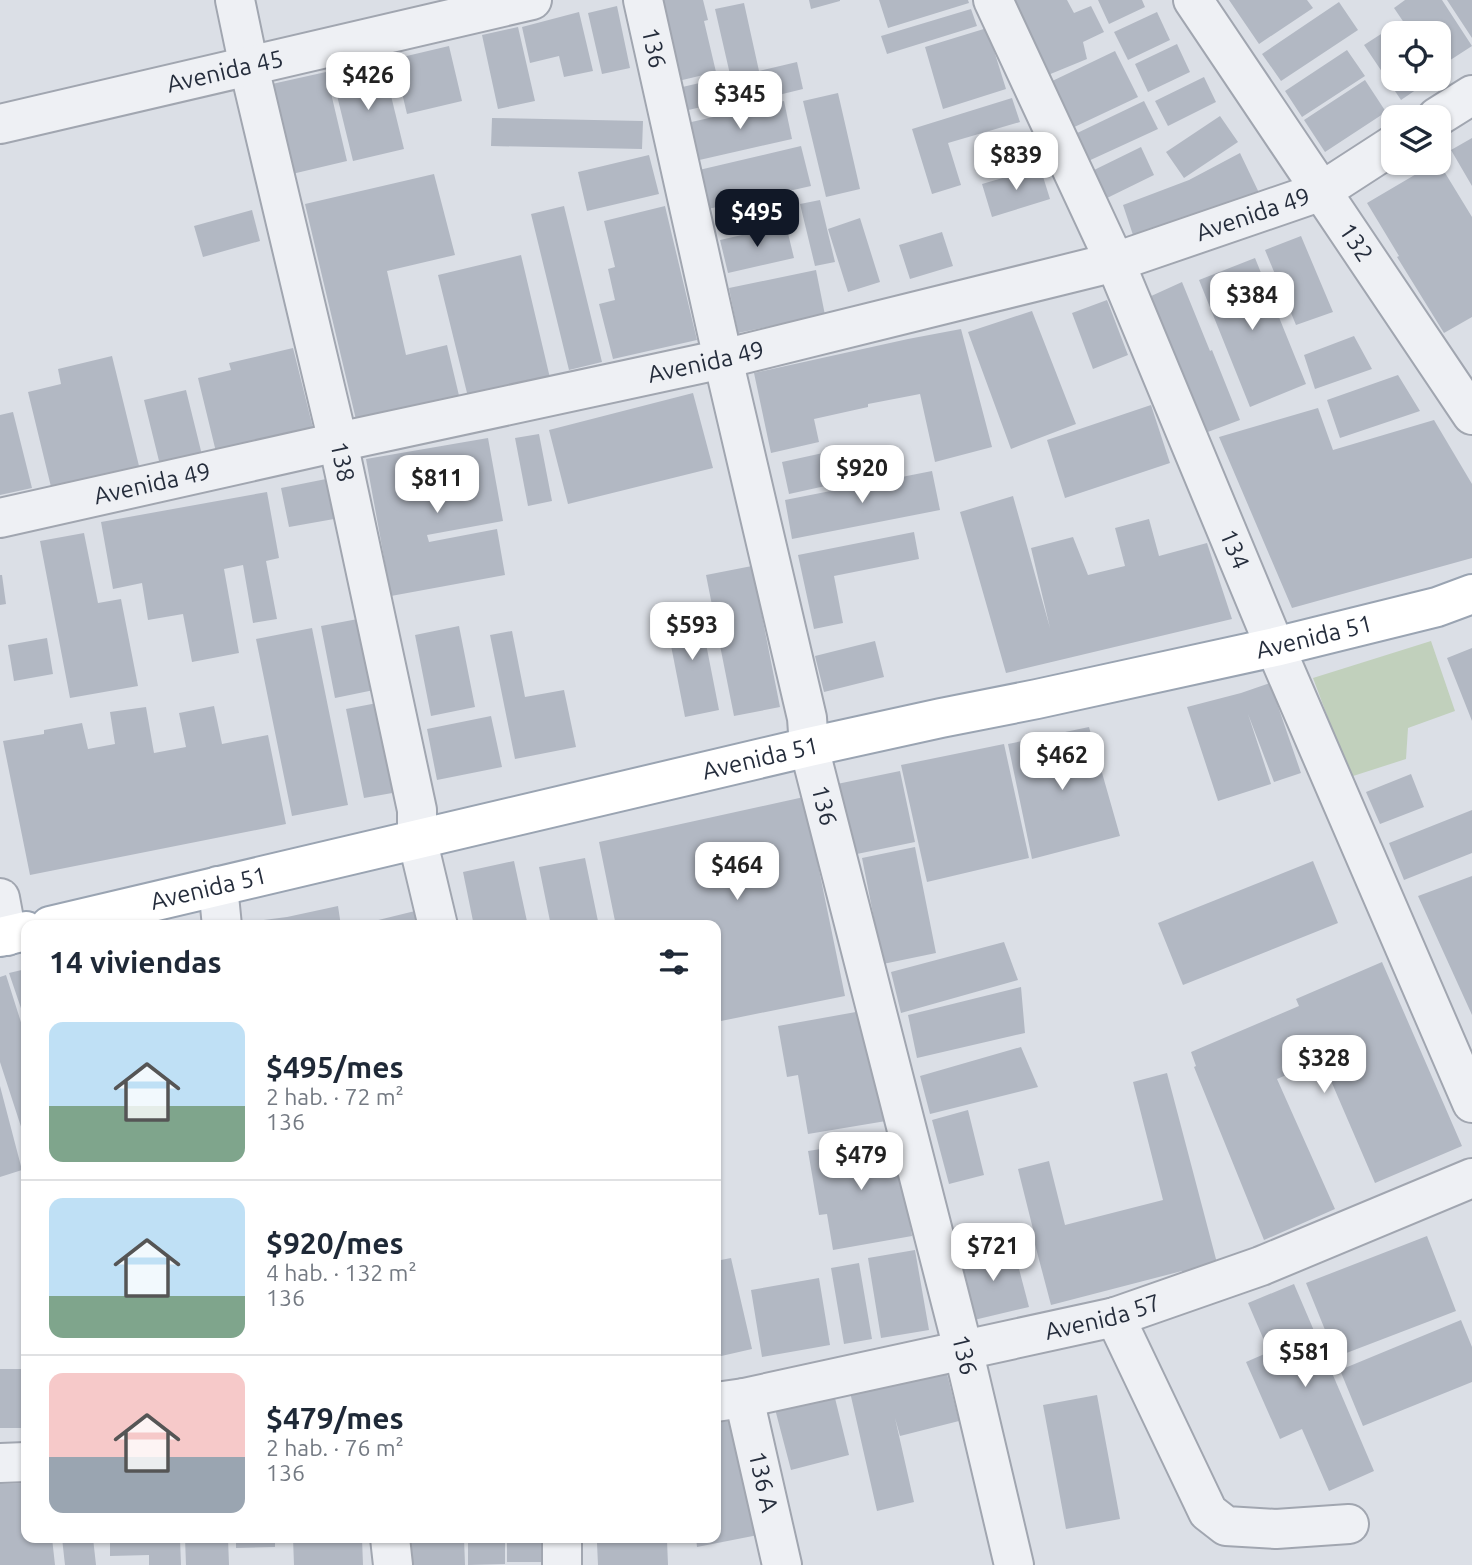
<!DOCTYPE html>
<html lang="es">
<head>
<meta charset="utf-8">
<style>
	:root { --surface:#fff; --page:#f2f2f3; --text:#1f2937; --muted:#747a83; --line:#e0e1e3; --accent:#111827 }
	body { margin:0; font-family:Ubuntu,sans-serif; background:var(--page); color:var(--text); height:100vh; display:flex; flex-direction:column; font-size:26px; white-space:nowrap }
	* { box-sizing:border-box; margin:0 }
	p { font-size:23px; color:var(--muted) }
	.icon { flex:none; width:38px; height:38px; fill:none; stroke:currentColor; stroke-width:2; stroke-linecap:round; stroke-linejoin:round }
	.map { position:relative; flex:1; overflow:hidden }
	.sheet { position:absolute; left:21px; top:920px; width:700px; height:623px; display:flex; flex-direction:column; background:var(--surface); border-radius:14px; box-shadow:0 2px 5px #0004 }
	.sheet>* { flex:none }
	.fabs { position:absolute; left:1381px; top:21px; display:grid; gap:14px }
	.fabs a { display:grid; place-items:center; width:70px; height:70px; border-radius:14px; background:var(--surface); box-shadow:0 2px 5px #0004; font-size:35px }
	.price { position:absolute; translate:-50% -60px; padding:0 16px; border-radius:14px; background:#fff; color:#222; font-size:23px; line-height:46px; filter:drop-shadow(0 2px 4px #0008) }
	.price::after { content:''; position:absolute; left:50%; top:42px; width:21px; height:16px; margin-left:-10px; background:inherit; clip-path:polygon(0 0,100% 0,50% 100%) }
	.price.active { background:var(--accent); color:#fff }
	ul { padding:0; list-style:none }
	li { display:flex; align-items:center; gap:21px; height:175px; padding:0 28px }
	li+li { border-top:2px solid var(--line) }
	li span { display:grid; place-items:center; flex:none; width:196px; height:140px; border-radius:14px; color:#555 }
	li>.icon { margin-inline-start:auto }
	span .icon { width:84px; height:84px; fill:#fffc; stroke-width:1 }
	li b { font-size:30px }
	h2 { display:flex; justify-content:space-between; align-items:center; height:84px; padding:0 28px; font-size:30px }
	.map>svg:first-child { display:block }
</style>
</head>
<body>
<div class="map">
<svg width="1472" height="1565" viewBox="0 0 1472 1565">
	<rect width="100%" height="100%" fill="#dbdfe6"/>
	<path fill="#c1d0bc" d="M 1431,641 L 1455,711 L 1408,728 L 1406,759 L 1350,777 L 1313,678 Z"/>
	<path fill="#b2b8c3" d="M 655,0 L 703,0 L 708,20 L 704,21 L 716,72 L 674,82 Z
		M 809,0 L 840,0 L 840,1 L 811,9 Z
		M 879,0 L 968,0 L 969,3 L 888,28 Z
		M 1014,0 L 1067,0 L 1074,13 L 1091,6 L 1104,32 L 1083,42 L 1087,59 L 1048,75 Z
		M 1098,0 L 1142,0 L 1145,7 L 1109,24 Z
		M 1229,0 L 1307,0 L 1313,8 L 1259,44 Z
		M 1405,0 L 1442,0 L 1472,46 L 1438,68 L 1438,33 L 1411,33 L 1394,8 Z
		M 1447,0 L 1472,0 L 1472,38 Z
		M 1339,2 L 1358,30 L 1281,81 L 1262,54 Z
		M 744,3 L 759,71 L 797,62 L 803,89 L 737,105 L 715,9 Z
		M 617,6 L 630,68 L 602,74 L 588,13 Z
		M 971,9 L 977,26 L 887,54 L 881,36 Z
		M 579,12 L 593,71 L 564,77 L 559,56 L 530,63 L 522,27 Z
		M 1157,12 L 1170,40 L 1128,60 L 1114,32 Z
		M 1395,25 L 1401,33 L 1393,33 L 1393,79 L 1432,79 L 1401,100 L 1364,45 Z
		M 518,27 L 535,101 L 498,109 L 482,35 Z
		M 987,28 L 1006,89 L 943,109 L 925,47 Z
		M 1177,44 L 1190,72 L 1148,92 L 1135,64 Z
		M 449,46 L 462,101 L 407,114 L 394,59 Z
		M 1347,50 L 1365,76 L 1302,117 L 1285,91 Z
		M 1115,51 L 1138,97 L 1068,130 L 1046,84 Z
		M 383,63 L 404,149 L 353,161 L 332,75 Z
		M 326,72 L 347,161 L 292,174 L 272,84 Z
		M 1204,77 L 1216,102 L 1168,126 L 1155,101 Z
		M 717,79 L 723,102 L 684,111 L 678,88 Z
		M 1365,80 L 1386,112 L 1325,152 L 1304,120 Z
		M 838,93 L 860,189 L 826,197 L 803,101 Z
		M 1012,98 L 1020,122 L 948,143 L 961,185 L 932,194 L 912,129 Z
		M 784,101 L 792,139 L 695,161 L 687,123 Z
		M 1144,101 L 1158,129 L 1084,163 L 1071,136 Z
		M 1220,116 L 1238,142 L 1184,178 L 1166,152 Z
		M 492,118 L 643,121 L 642,149 L 491,146 Z
		M 1472,138 L 1472,186 L 1451,150 Z
		M 801,146 L 811,186 L 708,209 L 699,170 Z
		M 1141,147 L 1154,175 L 1103,200 L 1090,172 Z
		M 1240,153 L 1261,197 L 1134,238 L 1123,205 L 1189,180 Z
		M 649,155 L 659,194 L 587,211 L 578,172 Z
		M 1435,163 L 1439,163 L 1472,217 L 1472,317 L 1444,333 L 1397,257 L 1399,256 L 1367,203 Z
		M 1040,167 L 1050,199 L 992,217 L 982,184 Z
		M 434,174 L 455,255 L 387,271 L 406,355 L 447,345 L 461,404 L 358,428 L 305,204 Z
		M 820,200 L 835,262 L 815,266 L 800,204 Z
		M 564,206 L 602,362 L 569,370 L 531,214 Z
		M 665,206 L 697,340 L 613,359 L 599,304 L 615,300 L 608,269 L 615,267 L 604,221 Z
		M 252,210 L 260,241 L 203,257 L 194,226 Z
		M 860,218 L 880,282 L 848,292 L 828,229 Z
		M 786,225 L 794,258 L 728,273 L 720,240 Z
		M 942,232 L 953,266 L 910,279 L 899,245 Z
		M 1301,236 L 1333,312 L 1296,325 L 1265,250 Z
		M 521,255 L 550,378 L 468,397 L 438,275 Z
		M 1255,258 L 1306,384 L 1250,407 L 1199,280 Z
		M 816,270 L 825,315 L 738,333 L 729,288 Z
		M 1182,282 L 1210,351 L 1212,350 L 1240,420 L 1205,433 L 1149,297 Z
		M 1107,300 L 1128,355 L 1093,369 L 1072,313 Z
		M 1032,311 L 1076,424 L 1011,449 L 968,332 Z
		M 961,329 L 992,447 L 935,462 L 920,394 L 868,404 L 868,407 L 814,419 L 819,442 L 771,453 L 754,373 L 908,339 Z
		M 1354,336 L 1372,369 L 1315,389 L 1304,355 Z
		M 293,348 L 314,432 L 217,456 L 198,378 L 231,370 L 229,363 Z
		M 112,356 L 140,470 L 52,491 L 28,392 L 61,384 L 58,369 Z
		M 1398,375 L 1420,411 L 1340,438 L 1327,400 Z
		M 186,390 L 202,455 L 160,465 L 144,400 Z
		M 693,393 L 713,468 L 568,504 L 549,430 Z
		M 1151,405 L 1170,463 L 1065,498 L 1047,440 Z
		M 1318,408 L 1333,450 L 1434,420 L 1472,484 L 1472,558 L 1292,608 L 1219,437 Z
		M 13,412 L 32,488 L 0,495 L 0,415 Z
		M 539,434 L 552,501 L 528,506 L 515,438 Z
		M 488,438 L 503,521 L 427,535 L 429,542 L 497,529 L 505,575 L 391,596 L 366,459 Z
		M 832,451 L 839,483 L 789,494 L 782,462 Z
		M 932,471 L 940,510 L 792,539 L 785,500 Z
		M 326,479 L 334,519 L 289,527 L 281,488 Z
		M 267,492 L 279,558 L 266,561 L 277,619 L 253,623 L 243,565 L 224,569 L 239,653 L 192,662 L 183,614 L 148,620 L 142,583 L 113,589 L 101,522 Z
		M 1013,496 L 1050,628 L 1031,548 L 1073,537 L 1088,575 L 1125,566 L 1115,528 L 1149,519 L 1159,556 L 1207,543 L 1232,619 L 1006,673 L 960,512 Z
		M 914,532 L 919,559 L 834,576 L 843,623 L 814,629 L 798,555 Z
		M 84,533 L 98,603 L 121,599 L 138,686 L 70,698 L 40,541 Z
		M 752,566 L 780,707 L 734,716 L 706,575 Z
		M 0,575 L 2,575 L 6,604 L 0,605 Z
		M 699,608 L 719,710 L 685,717 L 665,615 Z
		M 363,618 L 374,690 L 335,698 L 321,626 Z
		M 459,626 L 475,707 L 431,716 L 415,635 Z
		M 312,628 L 348,805 L 292,816 L 256,639 Z
		M 512,631 L 525,697 L 564,690 L 576,747 L 515,759 L 490,635 Z
		M 47,638 L 53,674 L 14,681 L 8,645 Z
		M 875,641 L 884,677 L 824,692 L 815,656 Z
		M 1472,648 L 1472,721 L 1447,658 Z
		M 1270,683 L 1301,773 L 1274,782 L 1248,714 L 1271,784 L 1218,801 L 1187,707 L 1241,693 Z
		M 377,703 L 398,792 L 364,798 L 346,709 Z
		M 214,706 L 222,744 L 268,735 L 286,824 L 30,875 L 3,741 L 44,734 L 44,730 L 82,723 L 88,749 L 115,744 L 110,712 L 146,707 L 154,753 L 186,747 L 179,713 Z
		M 491,716 L 502,767 L 437,780 L 427,729 Z
		M 1089,727 L 1120,836 L 1032,859 L 1008,744 Z
		M 1004,744 L 1029,858 L 927,882 L 901,765 Z
		M 900,771 L 915,842 L 852,855 L 837,784 Z
		M 1411,774 L 1424,807 L 1380,824 L 1366,792 Z
		M 804,797 L 845,996 L 716,1022 L 716,926 L 616,926 L 599,842 Z
		M 1472,810 L 1472,853 L 1404,880 L 1389,843 Z
		M 915,847 L 936,953 L 883,964 L 862,858 Z
		M 585,858 L 599,926 L 551,926 L 539,867 Z
		M 514,861 L 528,926 L 474,926 L 463,872 Z
		M 1313,861 L 1338,923 L 1183,985 L 1158,923 Z
		M 1472,876 L 1472,1015 L 1418,896 Z
		M 338,906 L 341,926 L 240,926 L 240,923 L 287,917 Z
		M 415,911 L 419,926 L 358,926 L 358,925 Z
		M 1004,942 L 1018,980 L 901,1013 L 891,972 Z
		M 1382,962 L 1462,1146 L 1375,1183 L 1322,1060 L 1277,1079 L 1335,1209 L 1264,1240 L 1194,1067 L 1196,1066 L 1191,1052 L 1299,1006 L 1296,999 Z
		M 26,969 L 26,1023 L 9,973 Z
		M 6,975 L 26,1038 L 26,1142 L 0,1062 L 0,977 Z
		M 1021,987 L 1025,1033 L 917,1058 L 908,1015 Z
		M 867,1010 L 886,1121 L 808,1134 L 798,1075 L 787,1077 L 778,1026 Z
		M 1021,1047 L 1038,1087 L 930,1114 L 920,1076 Z
		M 1167,1073 L 1217,1263 L 1182,1273 L 1182,1271 L 1051,1305 L 1032,1233 L 1034,1233 L 1018,1169 L 1049,1161 L 1065,1225 L 1163,1200 L 1133,1082 Z
		M 0,1086 L 22,1170 L 0,1177 Z
		M 968,1110 L 984,1175 L 949,1184 L 932,1120 Z
		M 896,1137 L 912,1236 L 833,1250 L 827,1214 L 819,1215 L 808,1151 Z
		M 1427,1236 L 1456,1311 L 1336,1357 L 1306,1283 Z
		M 1013,1246 L 1029,1307 L 974,1320 L 957,1261 Z
		M 915,1250 L 929,1330 L 881,1338 L 868,1258 Z
		M 731,1258 L 752,1349 L 717,1357 L 716,1351 L 716,1261 Z
		M 859,1263 L 872,1339 L 844,1344 L 831,1268 Z
		M 819,1278 L 830,1345 L 762,1357 L 751,1290 Z
		M 1294,1284 L 1374,1471 L 1329,1491 L 1302,1429 L 1280,1439 L 1246,1362 L 1269,1352 L 1248,1303 Z
		M 1461,1320 L 1472,1347 L 1472,1382 L 1363,1426 L 1340,1370 Z
		M 0,1369 L 26,1369 L 26,1428 L 0,1428 Z
		M 946,1370 L 959,1421 L 900,1436 L 895,1418 L 914,1502 L 877,1511 L 850,1392 Z
		M 834,1394 L 849,1455 L 791,1470 L 775,1409 Z
		M 1097,1395 L 1120,1519 L 1066,1529 L 1043,1405 Z
		M 735,1420 L 758,1535 L 697,1547 L 696,1538 L 716,1538 L 716,1423 Z
		M 26,1483 L 26,1538 L 52,1538 L 55,1565 L 0,1565 L 0,1484 Z
		M 62,1538 L 93,1538 L 96,1565 L 65,1565 Z
		M 110,1538 L 180,1538 L 181,1565 L 149,1565 L 149,1555 L 110,1556 Z
		M 185,1538 L 228,1538 L 229,1565 L 186,1565 Z
		M 236,1538 L 275,1538 L 275,1547 L 236,1548 Z
		M 293,1538 L 362,1538 L 363,1565 L 294,1565 Z
		M 409,1538 L 464,1538 L 465,1565 L 412,1565 Z
		M 468,1538 L 505,1538 L 505,1564 L 468,1565 Z
		M 507,1538 L 557,1538 L 557,1562 L 507,1562 Z
		M 667,1540 L 668,1565 L 598,1565 L 597,1543 Z"/>
	<g fill="none" stroke-linecap="round" stroke-linejoin="round">
		<defs>
			<g id="minor">
				<path id="s1" d="M 235,0 L 249,67 L 338,442 L 417,810 L 417,838 L 438,926"/>
				<path id="s2" d="M 643,0 L 723,359 L 807,718 L 809,747 L 963,1349 L 1014,1565"/>
				<path id="s3" d="M 993,0 L 1115,262 L 1275,647 L 1472,1103"/>
				<path id="s4" d="M 1193,0 L 1472,415"/>
				<path d="M 1437,117 L 1472,95"/>
				<path id="s5" d="M 0,124 L 532,0"/>
				<path id="s6" d="M 0,518 L 338,442 L 723,359 L 1115,262 L 1322,191 L 1393,145"/>
				<path d="M 218,886 L 222,926"/>
				<path d="M 0,898 L 7,936"/>
				<path d="M 1115,1317 L 1208,1512 L 1226,1526 L 1276,1529 L 1349,1524"/>
				<path id="s7" d="M 744,1398 L 782,1565"/>
				<path id="s8" d="M 716,1402 L 744,1398 L 1115,1317 L 1261,1266 L 1472,1178"/>
				<path d="M 0,1463 L 26,1462"/>
				<path d="M 390,1538 L 393,1565"/>
				<path d="M 562,1538 L 562,1565"/>
			</g>
			<g id="major">
				<path id="s9" d="M 50,926 L 809,747 L 941,718 L 1037,699 L 1275,647 L 1437,607 L 1472,594"/>
				<path d="M 0,937 L 26,931"/>
			</g>
		</defs>
		<use href="#minor" stroke="#a1a6b0" stroke-width="42"/>
		<use href="#major" stroke="#9aa4b2" stroke-width="42"/>
		<use href="#minor" stroke="#eef0f4" stroke-width="38"/>
		<use href="#major" stroke="#fff" stroke-width="38"/>
	</g>
	<g text-anchor="middle" stroke-width="6" stroke-linejoin="round" paint-order="stroke">
		<g font-size="24" fill="#252d3c" stroke="#eaeef4">
			<text dy="8" stroke="none"><textPath href="#s2" startOffset="49">136</textPath></text>
			<text dy="8" stroke="none"><textPath href="#s5" startOffset="231">Avenida 45</textPath></text>
			<text dy="8" stroke="none"><textPath href="#s6" startOffset="1290">Avenida 49</textPath></text>
			<text dy="8" stroke="none"><textPath href="#s4" startOffset="292">132</textPath></text>
			<text dy="8" stroke="none"><textPath href="#s6" startOffset="723">Avenida 49</textPath></text>
			<text dy="8" stroke="none"><textPath href="#s1" startOffset="474">138</textPath></text>
			<text dy="8" stroke="none"><textPath href="#s6" startOffset="156">Avenida 49</textPath></text>
			<text dy="8" stroke="none"><textPath href="#s3" startOffset="600">134</textPath></text>
			<text dy="8" stroke="none"><textPath href="#s9" startOffset="1297">Avenida 51</textPath></text>
			<text dy="8" stroke="none"><textPath href="#s9" startOffset="730">Avenida 51</textPath></text>
			<text dy="8" stroke="none"><textPath href="#s2" startOffset="826">136</textPath></text>
			<text dy="8" stroke="none"><textPath href="#s9" startOffset="163">Avenida 51</textPath></text>
			<text dy="8" stroke="none"><textPath href="#s8" startOffset="396">Avenida 57</textPath></text>
			<text dy="8" stroke="none"><textPath href="#s2" startOffset="1393">136</textPath></text>
			<text dy="8" stroke="none"><textPath href="#s7" startOffset="86">136 A</textPath></text>
		</g>
	</g>
</svg>
<div class="fabs">
<a><svg class="icon" aria-label="locate" viewBox="0 0 24 24"><circle cx="12" cy="12" r="6"/><path d="M12 2v4M12 18v4M2 12h4M18 12h4"/></svg></a>
<a><svg class="icon" aria-label="layers" viewBox="0 0 24 24"><path d="M12 4l9 5-9 5-9-5zM3 14l9 5 9-5"/></svg></a>
</div>
<b class="price" style="left:368px;top:112px">$426</b>
<b class="price" style="left:740px;top:131px">$345</b>
<b class="price" style="left:1016px;top:192px">$839</b>
<b class="price active" style="left:757px;top:249px">$495</b>
<b class="price" style="left:1252px;top:332px">$384</b>
<b class="price" style="left:862px;top:505px">$920</b>
<b class="price" style="left:437px;top:515px">$811</b>
<b class="price" style="left:692px;top:662px">$593</b>
<b class="price" style="left:1062px;top:792px">$462</b>
<b class="price" style="left:737px;top:902px">$464</b>
<b class="price" style="left:1324px;top:1095px">$328</b>
<b class="price" style="left:861px;top:1192px">$479</b>
<b class="price" style="left:993px;top:1283px">$721</b>
<b class="price" style="left:1305px;top:1389px">$581</b>
<section class="sheet">
<h2>14 viviendas<svg class="icon" aria-label="filters" viewBox="0 0 24 24"><path d="M4 7h16M4 17h16"/><circle cx="9" cy="7" r="2"/><circle cx="15" cy="17" r="2"/></svg></h2>
<ul>
<li><span style="background:linear-gradient(#bfe0f5 60%,#7fa58c 0)"><svg class="icon" aria-label="home" viewBox="0 0 24 24"><path d="M3 11l9-7 9 7M6 9v11h12V9"/></svg></span><div><b>$495/mes</b><p>2 hab. · 72 m²</p><p>136</p></div></li>
<li><span style="background:linear-gradient(#bfe0f5 70%,#7fa58c 0)"><svg class="icon" aria-label="home" viewBox="0 0 24 24"><path d="M3 11l9-7 9 7M6 9v11h12V9"/></svg></span><div><b>$920/mes</b><p>4 hab. · 132 m²</p><p>136</p></div></li>
<li><span style="background:linear-gradient(#f6c9c9 60%,#9aa5b1 0)"><svg class="icon" aria-label="home" viewBox="0 0 24 24"><path d="M3 11l9-7 9 7M6 9v11h12V9"/></svg></span><div><b>$479/mes</b><p>2 hab. · 76 m²</p><p>136</p></div></li>
</ul>
</section>
</div>
</body>
</html>
